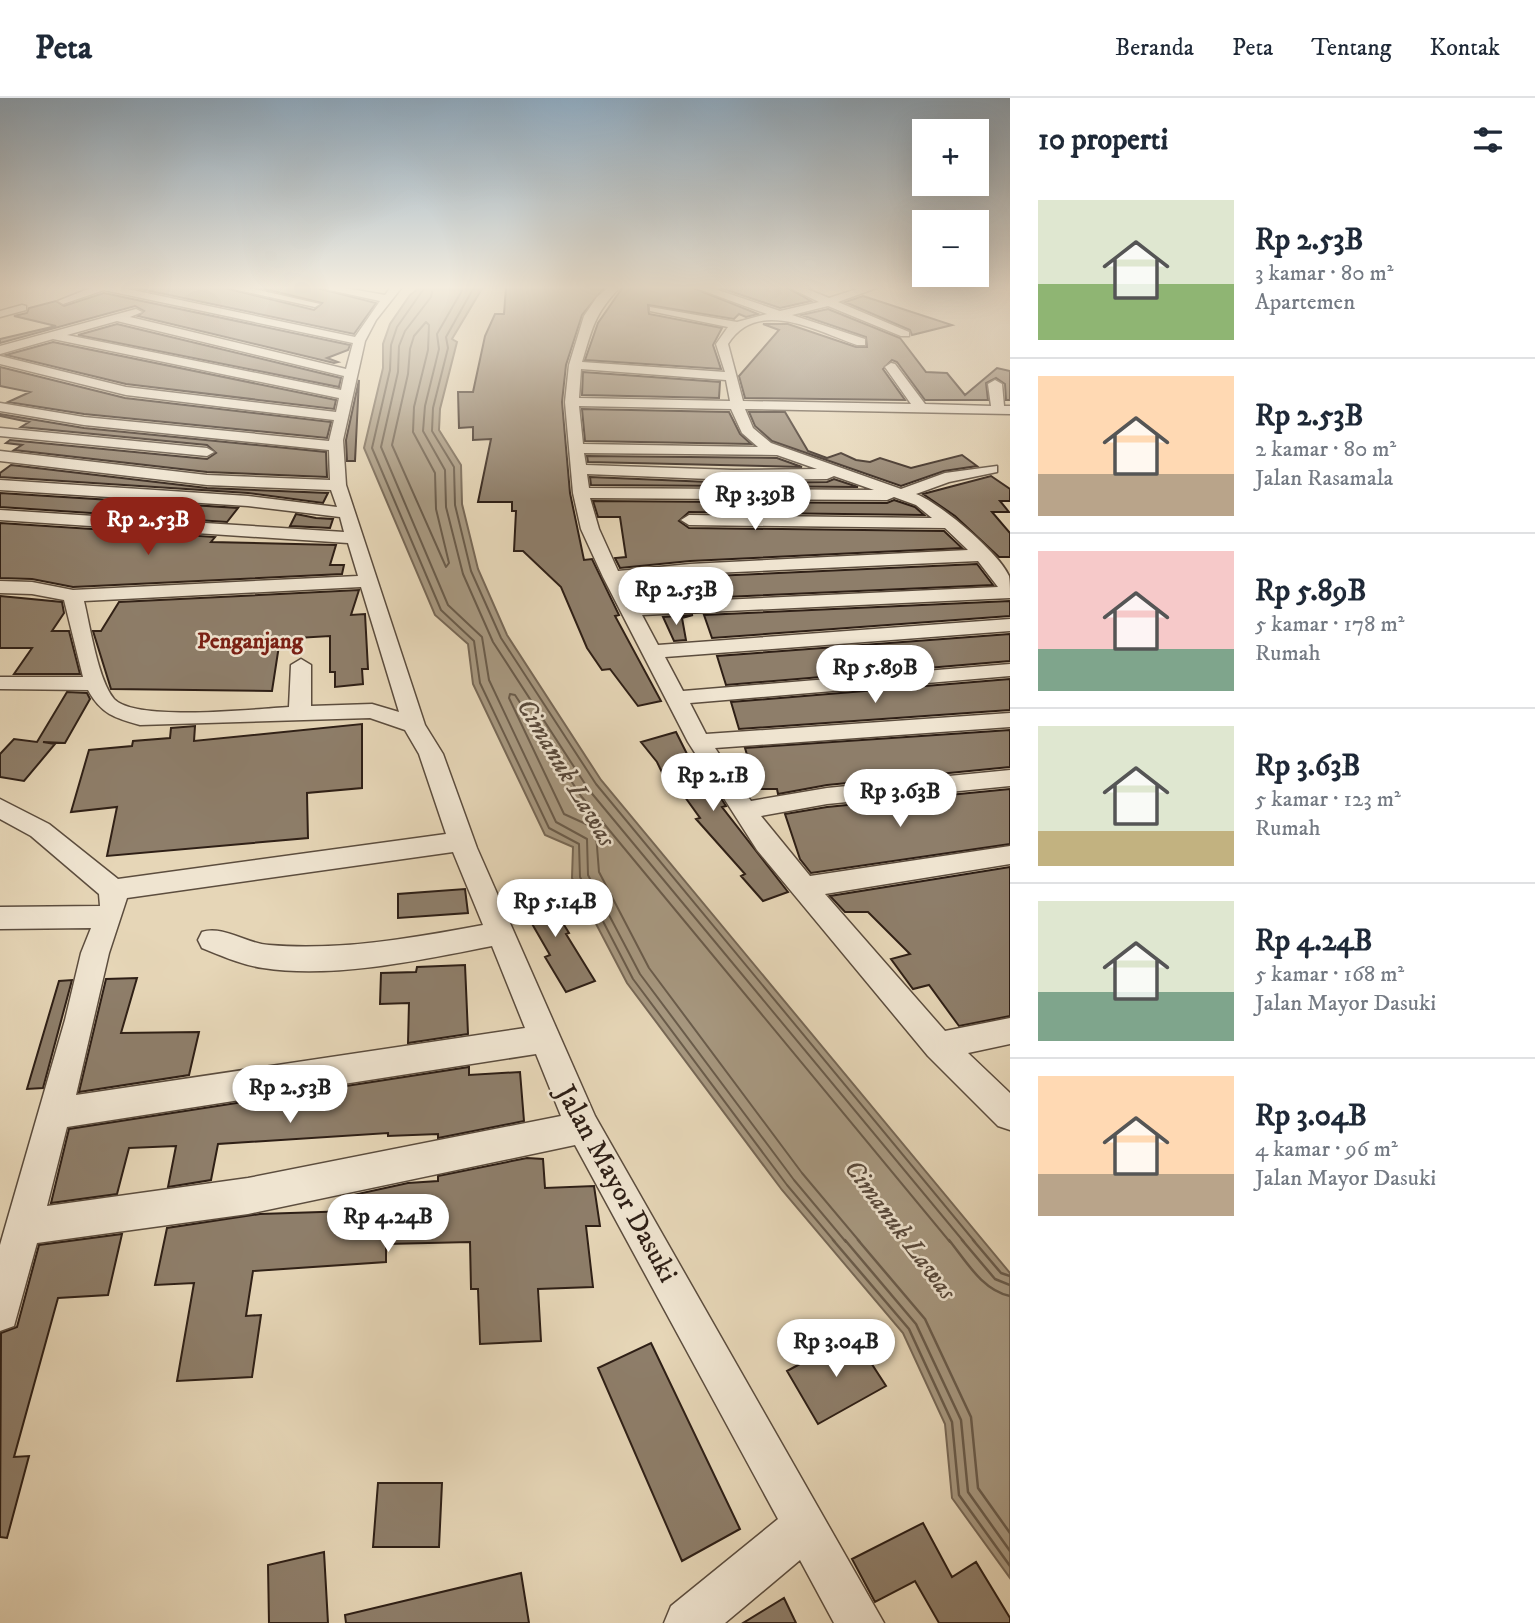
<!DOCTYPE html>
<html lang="id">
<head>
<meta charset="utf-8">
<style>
	:root { --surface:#fff; --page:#f2f2f3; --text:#1f2937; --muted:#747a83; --line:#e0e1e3; --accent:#8f2418 }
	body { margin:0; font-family:"IM FELL DW Pica",serif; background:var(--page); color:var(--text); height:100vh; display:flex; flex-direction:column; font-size:26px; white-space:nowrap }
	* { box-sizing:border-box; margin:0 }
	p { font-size:23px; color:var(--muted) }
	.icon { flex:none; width:38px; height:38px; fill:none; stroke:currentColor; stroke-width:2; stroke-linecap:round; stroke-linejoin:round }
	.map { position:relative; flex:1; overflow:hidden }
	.side { display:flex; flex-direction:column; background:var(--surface); width:525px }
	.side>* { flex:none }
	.buttons { position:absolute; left:912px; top:21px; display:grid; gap:14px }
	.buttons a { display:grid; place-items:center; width:77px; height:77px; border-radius:0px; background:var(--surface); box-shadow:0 7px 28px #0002; font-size:35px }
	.price { position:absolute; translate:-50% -60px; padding:0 16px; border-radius:24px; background:#fff; color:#222; font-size:23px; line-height:46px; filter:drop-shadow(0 2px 4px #0008) }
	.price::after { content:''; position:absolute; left:50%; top:42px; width:21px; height:16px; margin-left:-10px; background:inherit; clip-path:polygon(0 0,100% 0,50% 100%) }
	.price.on { background:var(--accent); color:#fff }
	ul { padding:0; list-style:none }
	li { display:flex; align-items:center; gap:21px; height:175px; padding:0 28px }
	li+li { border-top:2px solid var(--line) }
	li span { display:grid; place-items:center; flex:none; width:196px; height:140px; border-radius:0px; color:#555 }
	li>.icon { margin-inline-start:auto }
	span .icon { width:84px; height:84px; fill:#fffc; stroke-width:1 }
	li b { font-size:30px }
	h2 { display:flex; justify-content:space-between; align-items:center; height:84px; padding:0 28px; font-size:30px }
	header { display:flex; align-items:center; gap:42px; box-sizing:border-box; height:98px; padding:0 35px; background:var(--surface); border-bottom:2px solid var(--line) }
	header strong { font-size:33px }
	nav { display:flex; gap:38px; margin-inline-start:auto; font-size:24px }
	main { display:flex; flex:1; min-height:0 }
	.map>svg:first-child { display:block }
</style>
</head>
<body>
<header>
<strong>Peta</strong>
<nav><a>Beranda</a><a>Peta</a><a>Tentang</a><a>Kontak</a></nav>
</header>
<main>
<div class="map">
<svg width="1010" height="1525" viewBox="0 0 1010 1525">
	<rect width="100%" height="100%" fill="#e6d6b7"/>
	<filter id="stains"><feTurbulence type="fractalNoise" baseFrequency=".00286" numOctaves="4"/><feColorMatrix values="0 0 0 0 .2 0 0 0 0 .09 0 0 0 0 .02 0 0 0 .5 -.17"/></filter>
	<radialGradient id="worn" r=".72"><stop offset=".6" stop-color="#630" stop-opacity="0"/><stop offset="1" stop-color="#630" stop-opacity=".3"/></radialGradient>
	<path fill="#a79880" stroke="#776856" stroke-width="2" d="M 421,189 L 483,189 L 452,241 L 457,244 L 440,311 L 439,332 L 461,367 L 462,406 L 478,471 L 507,537 L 601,682 L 1010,1175 L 1010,1480 L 952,1400 L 945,1326 L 903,1235 L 782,1092 L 627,885 L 572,780 L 573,749 L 545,737 L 473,586 L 468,546 L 435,517 L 364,350 L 383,270 L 383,246 L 390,226 L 410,197 Z"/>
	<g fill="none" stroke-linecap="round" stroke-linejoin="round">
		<path stroke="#6a5c4b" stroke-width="2" d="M 425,189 L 397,229 L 391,247 L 390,272 L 372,350 L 441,512 L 474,543 L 480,585 L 549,730 L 579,746 L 580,779 L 633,881 L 787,1087 L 835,1144
			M 433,189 L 431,199 L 405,233 L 399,248 L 398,274 L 381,349 L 448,507 L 482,539 L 489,582 L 556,724 L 587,741 L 588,777 L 640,876 L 794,1082 L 846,1144
			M 464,189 L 437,236 L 439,251 L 425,308 L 423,333 L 445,372 L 446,409 L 463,476 L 493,544 L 589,692 L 964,1144
			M 474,189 L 446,239 L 448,250 L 433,310 L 432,333 L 454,369 L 455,407 L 471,473 L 501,540 L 596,686 L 975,1144
			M 426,224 L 429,227 L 428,252 L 414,309 L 413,334 L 435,375 L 436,411 L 449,465 L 446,469 L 392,347 L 408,276 L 410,251 L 414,238 Z
			M 860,1144 L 802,1075 L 649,870 L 599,774 L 596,736 L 586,726 L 564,716 L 509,600 L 510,596 L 515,597 L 581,698 L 950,1144"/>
		<path stroke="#6a5c4b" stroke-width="2.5" d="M 833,1142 L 909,1231 L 952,1324 L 959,1397 L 1010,1468
			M 845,1142 L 916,1226 L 961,1322 L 968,1394 L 1010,1453
			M 858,1142 L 925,1221 L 971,1319 L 978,1390 L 1010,1435
			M 949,1142 C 966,1163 982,1192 1010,1198
			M 962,1142 L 995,1181 L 1010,1187
			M 973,1142 L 1001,1175 L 1010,1178"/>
	</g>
	<path fill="#8e7e6a" stroke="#2e1f16" stroke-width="2" d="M 131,189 L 221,189 L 314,212 L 322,205 L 257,189 L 313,189 L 376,205 L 354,236 Z
		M 506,189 L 605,189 L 582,217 L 566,267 L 562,304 L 570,395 L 584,462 L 592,461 L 619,517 L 615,518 L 661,603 L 638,608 L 610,571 L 602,572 L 587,550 L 561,489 L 523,453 L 514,453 L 516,413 L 512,413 L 512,404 L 478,404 L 491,341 L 473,342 L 473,329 L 459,330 L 458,294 L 473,294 L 485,238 L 495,216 L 504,216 Z
		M 623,189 L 691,189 L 758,216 L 746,219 L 739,216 L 734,221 L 648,207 L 649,216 L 722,230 L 713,247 L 721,271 L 585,262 L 598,225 Z
		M 718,189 L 786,189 L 811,203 L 780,210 Z
		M 104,195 L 350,247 L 348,252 L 327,260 L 338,264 L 334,265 L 138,218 L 144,213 L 135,208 L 0,245 L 0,241 L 56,228 L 14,218 L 27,215 L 29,210 L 56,203 L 64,208 Z
		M 863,198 L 952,227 L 912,237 L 910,232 L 845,204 Z
		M 828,211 L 900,240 L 926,274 L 947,275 L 965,297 L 997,270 L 1010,273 L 1010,302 L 1006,302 L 1005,286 L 996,280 L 986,285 L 988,302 L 925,302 L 897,264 L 892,262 L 883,271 L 905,302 L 745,300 L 739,278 L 779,232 L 763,226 L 788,226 L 856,249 L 867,249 L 866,239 L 801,217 Z
		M 117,226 L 341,280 L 339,289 L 78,237 Z
		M 53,244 L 336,302 L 334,311 L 126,286 L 6,257 Z
		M 0,269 L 125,300 L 331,324 L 327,340 L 84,316 L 8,304 L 30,294 L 0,288 Z
		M 583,274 L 720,284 L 719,300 L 582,297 Z
		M 359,282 L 355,363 L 347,363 L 346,342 Z
		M 582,311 L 729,314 L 740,336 L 751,346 L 585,343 Z
		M 749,314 L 785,314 L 808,353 L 827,360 L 841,355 L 856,362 L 870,364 L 880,360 L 911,370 L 962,357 L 977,368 L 944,373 L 901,388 L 772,343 L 755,328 Z
		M 0,316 L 84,330 L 326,354 L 327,379 L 207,374 L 14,352 L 22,347 L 6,345 L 10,342 L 207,361 L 216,355 L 207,347 L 21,329 L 29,324 L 0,318 Z
		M 587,358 L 777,360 L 802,369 L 588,364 Z
		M 11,367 L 207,390 L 328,395 L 323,405 L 248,395 L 0,379 L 0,375 Z
		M 991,378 L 1010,391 L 1010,403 L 1000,403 L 1009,414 L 992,414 L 1010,435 L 1010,459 L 999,459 L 955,418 L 923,396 Z
		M 590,379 L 734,385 L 827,384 L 834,381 L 858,389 L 591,387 Z
		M 0,395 L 238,410 L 227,424 L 0,409 Z
		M 894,402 L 915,409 L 924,417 L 689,414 L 679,423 L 689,430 L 944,433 L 962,450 L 690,463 L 620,470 L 615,460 L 626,459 L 620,419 L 598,419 L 593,403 L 887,405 Z
		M 296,416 L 316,420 L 333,421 L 330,430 L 290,428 Z
		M 0,425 L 215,439 L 211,444 L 336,447 L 330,467 L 344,467 L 342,476 L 73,489 L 32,481 L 0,480 Z
		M 977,466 L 993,487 L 656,502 L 654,497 L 635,499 L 628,485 L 690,479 Z
		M 359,492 L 351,517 L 365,516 L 368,571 L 362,571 L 363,586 L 335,589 L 335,574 L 330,574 L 330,538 L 280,541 L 272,593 L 111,591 L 93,533 L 101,533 L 119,504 Z
		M 0,498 L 62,504 L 64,515 L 52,533 L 69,533 L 80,576 L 14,576 L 32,550 L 0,550 Z
		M 1010,503 L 1010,518 L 712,540 L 704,517 Z
		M 693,517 L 682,520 L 686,542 L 674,543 L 663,519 Z
		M 1010,536 L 1010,563 L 726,587 L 717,558 Z
		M 1010,581 L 1010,612 L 739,631 L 731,604 Z
		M 67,594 L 87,595 L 90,601 L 65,645 L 43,644 L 55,646 L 24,683 L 0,679 L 0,656 L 14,641 L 37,644 Z
		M 362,626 L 362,690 L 307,695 L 308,740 L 107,758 L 117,709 L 71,714 L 89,652 L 132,648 L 133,643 L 170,640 L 171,630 L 195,628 L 194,643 Z
		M 1010,632 L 1010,669 L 827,687 L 778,696 L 777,691 L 757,691 L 745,650 Z
		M 676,634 L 690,662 L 695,660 L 726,708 L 722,709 L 788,794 L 763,803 L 741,778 L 745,776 L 696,721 L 700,720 L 677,688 L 669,689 L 657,664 L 641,644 Z
		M 1010,691 L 1010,746 L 811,775 L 800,761 L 785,716 L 827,709 Z
		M 1010,769 L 1010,918 L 959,928 L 929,887 L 913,891 L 891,861 L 910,856 L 868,814 L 845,814 L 830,798 Z
		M 545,788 L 557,807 L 553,809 L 569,835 L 566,836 L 595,883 L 566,894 L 545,859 L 550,857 L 516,798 Z
		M 465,791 L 468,815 L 398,820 L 398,796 Z
		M 465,867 L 468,936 L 408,945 L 409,905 L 380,906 L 381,875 L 416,874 L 417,869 Z
		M 137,880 L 121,935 L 199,934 L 189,977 L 79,994 L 106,881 Z
		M 72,882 L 43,990 L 27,991 L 59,883 Z
		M 469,969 L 469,977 L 520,974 L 524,1023 L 438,1040 L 438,1036 L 388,1038 L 388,1035 L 218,1046 L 211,1082 L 168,1089 L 176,1048 L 129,1050 L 117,1096 L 51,1105 L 69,1031 Z
		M 527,1060 L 543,1061 L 545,1090 L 594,1088 L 600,1128 L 586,1128 L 593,1189 L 538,1191 L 541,1243 L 480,1246 L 478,1191 L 471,1191 L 470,1144 L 386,1146 L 386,1164 L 253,1173 L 246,1218 L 261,1217 L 252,1279 L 177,1283 L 194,1185 L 155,1187 L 167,1130 L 260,1116 L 351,1113 L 353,1097 L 408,1085 L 438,1083 L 438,1078 Z
		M 122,1136 L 108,1197 L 58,1200 L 14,1359 L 29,1358 L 7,1440 L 0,1439 L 1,1235 L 17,1229 L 39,1147 Z
		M 853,1237 L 886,1288 L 818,1326 L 787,1273 Z
		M 651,1245 L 740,1431 L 682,1463 L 598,1270 Z
		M 378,1385 L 442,1385 L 439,1449 L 373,1449 Z
		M 923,1425 L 952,1479 L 976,1464 L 1010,1520 L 1010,1525 L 939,1525 L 915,1483 L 875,1504 L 852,1461 Z
		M 324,1454 L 328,1525 L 269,1525 L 268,1467 Z
		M 521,1475 L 529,1525 L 346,1525 L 345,1517 Z
		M 784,1500 L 796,1525 L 743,1525 Z"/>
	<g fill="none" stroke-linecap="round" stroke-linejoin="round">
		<defs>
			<path id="minor" d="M 93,189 L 118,189 L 355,239 L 380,203 L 316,189 L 339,189 L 385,197 L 391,189 L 402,189 L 376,222 L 365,243 L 343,342 L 346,387 L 425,627 L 443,656 L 477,750 L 595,1018 L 884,1525 L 834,1525 L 800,1462 L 725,1525 L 664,1525 L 671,1508 L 778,1421 L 575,1047 L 248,1116 L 37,1145 L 14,1228 L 0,1233 L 0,1147 L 65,922 L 81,855 L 91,830 L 0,831 L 0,809 L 100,808 L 99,796 L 31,738 L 0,721 L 0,701 L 49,726 L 118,781 L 446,736 L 419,656 L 405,632 L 370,620 L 140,627 C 115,620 101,616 88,592 L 0,591 L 0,579 L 83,579 L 64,502 L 32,496 L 0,495 L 0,483 L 32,484 L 73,492 L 358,478 L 348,445 L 0,422 L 0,412 L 344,434 L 340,419 L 248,408 L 0,392 L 0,382 L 248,398 L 337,409 L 331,392 L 207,387 L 0,363 L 0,353 L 207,377 L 330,382 L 329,352 L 84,327 L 0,313 L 0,305 L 84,319 L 329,343 L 334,322 L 126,297 L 0,266 L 0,258 L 126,289 L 336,314 L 339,300 L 53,241 L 0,256 L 0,248 L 136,211 L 142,214 L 130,219 L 346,271 L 353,245 L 104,192 L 63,206 L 58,203 ZM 117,223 L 344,278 L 341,292 L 67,237 ZM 361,489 L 399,614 L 372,606 L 311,608 L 311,567 L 301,561 L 291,567 L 289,609 C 255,611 135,624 114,601 C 98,582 90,528 84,503 ZM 453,754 L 483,827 C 413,840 340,853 269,847 C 247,846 223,827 202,834 L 198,842 L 202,850 C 222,858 242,867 263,870 C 333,881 422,862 492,848 L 525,930 L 76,997 L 109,855 L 127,800 ZM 536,956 L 561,1018 L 248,1080 L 47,1108 L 67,1029 Z
				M 224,189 L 245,189 L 320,206 L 315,209 Z
				M 609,189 L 620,189 C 594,217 593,228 582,264 L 725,274 L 716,246 L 728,229 L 650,213 L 650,209 L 737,224 L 767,216 L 693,189 L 709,189 L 780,213 L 819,204 L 788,189 L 802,189 L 829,200 L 863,189 L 879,189 L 838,204 L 909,234 L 909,238 L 901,238 L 828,208 L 792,217 L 865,241 L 865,247 L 857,247 C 817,233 757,199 728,246 L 743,303 L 911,306 L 885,269 L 891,265 L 895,266 L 925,306 L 991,308 L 988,286 L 995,282 L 1002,286 L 1004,308 L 1010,308 L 1010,316 L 745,311 L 753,330 L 771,345 L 901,391 L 945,375 L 997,368 L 997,374 L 949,384 L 916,396 C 940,405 999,455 1009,478 C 1010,484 1010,493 1010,500 L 642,517 L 658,547 L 1010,521 L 1010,533 L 665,559 L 683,593 L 1010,566 L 1010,578 L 690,605 L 706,636 L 1010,615 L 1010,629 L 715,650 L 751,703 L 827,690 L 1010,672 L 1010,688 L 827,706 L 761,718 L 810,778 L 1010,748 L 1010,766 L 825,796 L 945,933 L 1010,920 L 1010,946 L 968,955 L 1010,995 L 1010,1032 L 998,1028 L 928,958 L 757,752 L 688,644 L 603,479 L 581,431 L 573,395 L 565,304 L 569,267 L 584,218 L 597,199 ZM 581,271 L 726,282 L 730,303 L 579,300 ZM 579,308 L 731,311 L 742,335 L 758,349 L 583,346 ZM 584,355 L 777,357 L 817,371 L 734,372 L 586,367 ZM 587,376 L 734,382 L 827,381 L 834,378 L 874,392 L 589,390 ZM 894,399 L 916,407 L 932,420 L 689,417 L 681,422 L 689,427 L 945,430 L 968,452 L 690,466 L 618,473 L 599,431 L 590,400 L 887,402 ZM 978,463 L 998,489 L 636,506 L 624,483 L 690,476 Z
				M 22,207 L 26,208 L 26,212 L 0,219 L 0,213 Z
				M 0,330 L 207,350 L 214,354 L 207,358 L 0,338 Z"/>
		</defs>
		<use href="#minor" stroke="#5c4d3e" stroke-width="3"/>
		<use href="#minor" fill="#efe4d0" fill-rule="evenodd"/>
	</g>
	<linearGradient id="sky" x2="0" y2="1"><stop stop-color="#8ea9be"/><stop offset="0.47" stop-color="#f4eddf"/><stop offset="1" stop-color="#f4eddf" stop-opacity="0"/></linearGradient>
	<rect width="1010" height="403" fill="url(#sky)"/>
	<g text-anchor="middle" stroke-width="5" stroke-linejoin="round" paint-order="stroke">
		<g font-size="23" font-weight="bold" fill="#7a1f14" stroke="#efe4d0">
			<text x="250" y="550">Penganjang</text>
		</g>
		<g font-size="26" font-style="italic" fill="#58493b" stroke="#efe4d0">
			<text transform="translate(567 674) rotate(59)" y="9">Cimanuk Lawas</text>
			<text transform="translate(901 1131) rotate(53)" y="9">Cimanuk Lawas</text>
		</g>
		<g font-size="28" fill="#2e1f16" stroke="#efe4d0">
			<text transform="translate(618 1085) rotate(61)" y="10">Jalan Mayor Dasuki</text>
		</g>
	</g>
	<rect width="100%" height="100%" filter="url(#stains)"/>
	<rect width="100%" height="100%" fill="url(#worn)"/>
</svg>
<div class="buttons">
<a>+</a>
<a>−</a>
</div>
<b class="price" style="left:755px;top:434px">Rp 3.39B</b>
<b class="price on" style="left:148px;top:459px">Rp 2.53B</b>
<b class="price" style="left:676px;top:529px">Rp 2.53B</b>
<b class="price" style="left:875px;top:607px">Rp 5.89B</b>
<b class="price" style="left:713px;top:715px">Rp 2.1B</b>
<b class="price" style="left:900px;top:731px">Rp 3.63B</b>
<b class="price" style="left:555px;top:841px">Rp 5.14B</b>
<b class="price" style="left:290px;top:1027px">Rp 2.53B</b>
<b class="price" style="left:388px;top:1156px">Rp 4.24B</b>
<b class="price" style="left:836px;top:1281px">Rp 3.04B</b>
</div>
<section class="side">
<h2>10 properti<svg class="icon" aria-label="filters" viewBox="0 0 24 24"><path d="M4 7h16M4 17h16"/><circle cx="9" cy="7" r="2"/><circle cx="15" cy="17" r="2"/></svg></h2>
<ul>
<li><span style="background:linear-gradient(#dfe7d0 60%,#8fb573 0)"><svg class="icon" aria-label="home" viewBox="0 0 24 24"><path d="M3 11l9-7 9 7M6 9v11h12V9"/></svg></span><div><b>Rp 2.53B</b><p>3 kamar · 80 m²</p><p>Apartemen</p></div></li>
<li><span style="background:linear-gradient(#ffd9b3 70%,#b9a48a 0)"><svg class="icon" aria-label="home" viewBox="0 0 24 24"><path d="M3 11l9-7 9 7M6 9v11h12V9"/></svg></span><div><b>Rp 2.53B</b><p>2 kamar · 80 m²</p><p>Jalan Rasamala</p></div></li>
<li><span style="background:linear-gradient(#f6c9c9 70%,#7fa58c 0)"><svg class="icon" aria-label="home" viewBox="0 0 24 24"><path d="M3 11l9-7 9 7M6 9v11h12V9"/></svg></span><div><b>Rp 5.89B</b><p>5 kamar · 178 m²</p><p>Rumah</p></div></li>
<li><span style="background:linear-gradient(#dfe7d0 75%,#c2b280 0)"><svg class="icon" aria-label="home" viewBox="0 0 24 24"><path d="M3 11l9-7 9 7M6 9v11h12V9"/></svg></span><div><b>Rp 3.63B</b><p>5 kamar · 123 m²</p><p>Rumah</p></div></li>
<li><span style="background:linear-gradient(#dfe7d0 65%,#7fa58c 0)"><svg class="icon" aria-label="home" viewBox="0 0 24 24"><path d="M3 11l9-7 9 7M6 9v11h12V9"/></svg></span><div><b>Rp 4.24B</b><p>5 kamar · 168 m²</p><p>Jalan Mayor Dasuki</p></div></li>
<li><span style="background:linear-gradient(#ffd9b3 70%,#b9a48a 0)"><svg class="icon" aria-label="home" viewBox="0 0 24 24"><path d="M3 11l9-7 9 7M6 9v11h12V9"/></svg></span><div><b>Rp 3.04B</b><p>4 kamar · 96 m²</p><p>Jalan Mayor Dasuki</p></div></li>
</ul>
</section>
</main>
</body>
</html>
